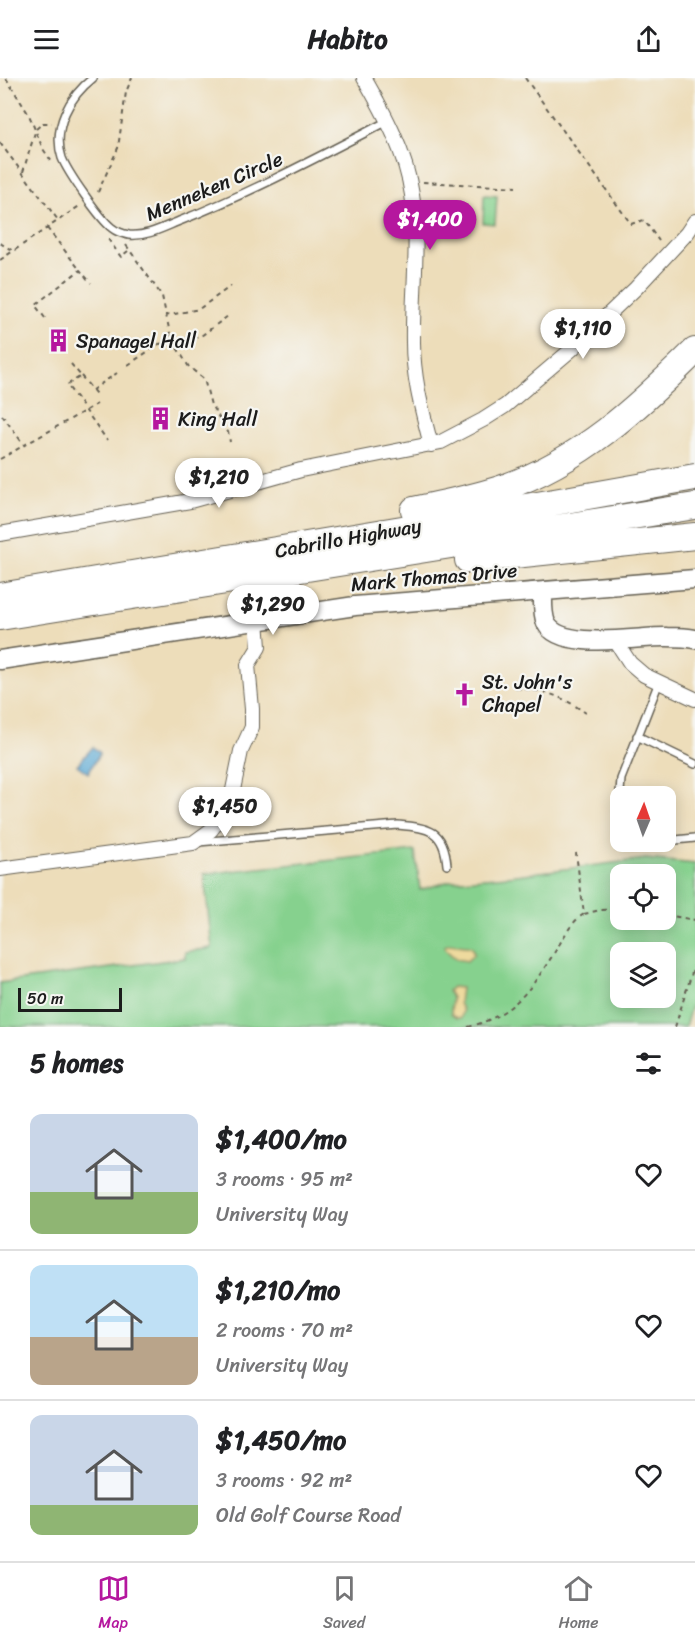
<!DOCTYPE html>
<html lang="en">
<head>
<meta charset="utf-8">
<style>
	:root { --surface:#fff; --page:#f6f6f6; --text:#202124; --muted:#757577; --line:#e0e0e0; --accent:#b5179e }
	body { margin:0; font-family:Sriracha,sans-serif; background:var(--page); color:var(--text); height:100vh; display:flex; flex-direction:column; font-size:22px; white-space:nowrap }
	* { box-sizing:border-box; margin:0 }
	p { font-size:20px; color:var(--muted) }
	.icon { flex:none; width:33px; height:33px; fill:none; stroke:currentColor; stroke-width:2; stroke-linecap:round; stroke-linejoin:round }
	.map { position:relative; height:949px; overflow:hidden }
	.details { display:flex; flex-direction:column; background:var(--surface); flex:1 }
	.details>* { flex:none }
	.needle { width:39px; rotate:2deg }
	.fabs { position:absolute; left:610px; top:708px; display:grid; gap:12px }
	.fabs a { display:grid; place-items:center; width:66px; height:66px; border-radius:12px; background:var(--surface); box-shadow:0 3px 15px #0003; font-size:30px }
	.scale { position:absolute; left:18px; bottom:15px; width:104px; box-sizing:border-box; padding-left:6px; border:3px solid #1c1c1c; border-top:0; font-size:16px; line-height:21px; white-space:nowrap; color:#1c1c1c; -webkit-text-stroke:4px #f6f6f2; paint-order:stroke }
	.price { position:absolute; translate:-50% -51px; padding:0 14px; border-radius:21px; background:#fff; color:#222; font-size:20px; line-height:39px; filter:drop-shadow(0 2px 3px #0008) }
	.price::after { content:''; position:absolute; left:50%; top:36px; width:18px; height:14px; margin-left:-9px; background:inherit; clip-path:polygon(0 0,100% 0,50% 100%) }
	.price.current { background:var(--accent); color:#fff }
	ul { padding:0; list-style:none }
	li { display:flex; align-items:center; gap:18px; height:150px; padding:0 30px }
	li+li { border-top:2px solid var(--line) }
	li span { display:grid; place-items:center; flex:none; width:168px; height:120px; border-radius:12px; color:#555 }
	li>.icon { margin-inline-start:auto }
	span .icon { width:72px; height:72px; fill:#fffc; stroke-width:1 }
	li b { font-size:26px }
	h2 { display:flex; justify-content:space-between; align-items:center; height:72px; padding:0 30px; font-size:26px }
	header { display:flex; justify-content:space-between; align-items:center; height:78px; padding:0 30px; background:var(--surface); font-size:27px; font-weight:700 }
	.tabs { display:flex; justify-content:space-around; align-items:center; height:84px; border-top:2px solid var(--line); background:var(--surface); font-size:16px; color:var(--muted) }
	.tabs a { display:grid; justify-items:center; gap:3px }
	.tabs .current { color:var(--accent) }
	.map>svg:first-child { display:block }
</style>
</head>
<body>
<header><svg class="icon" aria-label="menu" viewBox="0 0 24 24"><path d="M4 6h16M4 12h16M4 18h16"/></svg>Habito<svg class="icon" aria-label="share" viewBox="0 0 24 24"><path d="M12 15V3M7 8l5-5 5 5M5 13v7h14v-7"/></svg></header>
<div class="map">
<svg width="695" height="949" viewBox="0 0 695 949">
	<rect width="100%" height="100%" fill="#f6f6f2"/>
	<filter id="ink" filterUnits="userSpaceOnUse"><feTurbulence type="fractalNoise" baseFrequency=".0167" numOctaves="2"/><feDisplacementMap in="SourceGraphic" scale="12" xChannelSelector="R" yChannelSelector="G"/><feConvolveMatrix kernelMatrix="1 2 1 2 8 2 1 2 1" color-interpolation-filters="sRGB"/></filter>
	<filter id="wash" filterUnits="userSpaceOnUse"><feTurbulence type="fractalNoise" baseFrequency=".008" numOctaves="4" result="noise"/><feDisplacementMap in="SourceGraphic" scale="24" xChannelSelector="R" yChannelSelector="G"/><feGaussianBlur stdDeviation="1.35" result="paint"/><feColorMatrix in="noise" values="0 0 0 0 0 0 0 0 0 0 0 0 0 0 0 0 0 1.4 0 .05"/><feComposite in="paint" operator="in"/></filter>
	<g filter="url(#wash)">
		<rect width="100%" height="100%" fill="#edddba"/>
		<path fill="#86d18e" stroke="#517655" stroke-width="1.5" fill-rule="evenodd" d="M 484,117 L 497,118 L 495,146 L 483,145 Z
			M 415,773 L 420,812 L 450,803 L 508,798 L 646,781 L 695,786 L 695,915 L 685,949 L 0,949 L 0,905 L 185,880 L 185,874 L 212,870 L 204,796 ZM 621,796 L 666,796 L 666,842 L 621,842 ZM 621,874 L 666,874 L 666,920 L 621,920 Z"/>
		<path fill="#eeda9e" stroke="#857b5d" stroke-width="1.5" d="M 450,866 L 472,869 L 474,876 L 467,883 L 456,881 L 445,871 L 445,868 Z
			M 452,909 L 461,910 L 459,925 L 463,933 L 461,940 L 456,940 L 451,936 L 452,920 L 448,913 Z"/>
		<path fill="#5aa8d3" stroke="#3b6278" stroke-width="1.5" d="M 93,669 L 100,675 L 88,695 L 77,687 Z"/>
	</g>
	<g filter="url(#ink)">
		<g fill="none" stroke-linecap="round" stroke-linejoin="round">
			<defs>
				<path id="service" d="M 93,0 C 70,18 52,49 62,80 C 68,95 100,141 112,150 C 117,154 124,156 129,157 C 147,159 166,148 182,142 C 252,114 320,78 388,43
					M 659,604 L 621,701 L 619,727 L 622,769 L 664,764
					M 637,658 L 695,686
					M 666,763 L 695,760
					M 198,764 L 398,747 C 430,750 444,752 447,787"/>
				<path id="minor" d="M 364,0 C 385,36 406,75 412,117 C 420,165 412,215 413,264 C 413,300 422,332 431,367
					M 0,456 L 190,423 L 301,392 L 441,364 L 483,342 L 505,328 L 571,272 L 636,210 L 687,155 L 695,143
					M 615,562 L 630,585 L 644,597 L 695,621
					M 0,791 L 193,765 L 211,752 L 223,736 L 233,712 L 241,673 L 252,649 L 252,631 L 248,587 L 259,569 L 257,542"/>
				<path id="tertiary" d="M 543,513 C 543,523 542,535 546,545 C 560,574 640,558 667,559 C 676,559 686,559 695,561
					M 0,582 L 355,528 L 695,501"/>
				<path id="motorway" d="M 414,432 C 444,425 474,420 503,410 C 582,382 636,331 695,273
					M 468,482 L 695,458
					M 0,518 L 402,451 L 695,399
					M 0,539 L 695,428"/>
			</defs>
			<use href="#service" stroke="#656053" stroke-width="10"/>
			<use href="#minor" stroke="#656053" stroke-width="16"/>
			<use href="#tertiary" stroke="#656053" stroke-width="21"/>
			<use href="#motorway" stroke="#656053" stroke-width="28"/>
			<path stroke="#656053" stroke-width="2" stroke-dasharray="4.5 4.5" stroke-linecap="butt" d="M 6,0 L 29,37 L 43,71 L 52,84
				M 525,0 L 631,146 L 644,142 L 659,163
				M 0,65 L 58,142
				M 23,94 L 36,51 L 43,45 L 52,45
				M 423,104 L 516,109
				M 98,114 L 118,70 L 126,14 L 132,0
				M 47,150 L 80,192
				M 108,161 L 121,179 L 129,172
				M 0,165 L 13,173
				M 126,167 L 162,218 L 171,260 L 189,289 L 204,301 L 211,327 L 228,354 L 230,364
				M 0,182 L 81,127
				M 165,238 L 199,231 L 231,208
				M 45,240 L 35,227 L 80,192 L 91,205
				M 71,286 L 81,298 L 67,307 L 107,362
				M 128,287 L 159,266 L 201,258 L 228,238
				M 81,298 L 96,316
				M 92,312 L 117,295
				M 2,337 L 24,367
				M 0,381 L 97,326
				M 516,610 C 547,613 560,617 586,635
				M 584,836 L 600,832 L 621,831
				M 666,837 L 695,842
				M 468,949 C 514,937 532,910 556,872 C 564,859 571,844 584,836 L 576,775
				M 675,949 L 695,885"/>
			<use href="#service" stroke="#fff" stroke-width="7"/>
			<use href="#minor" stroke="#fff" stroke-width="14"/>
			<use href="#tertiary" stroke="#fff" stroke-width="18"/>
			<use href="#motorway" stroke="#fff" stroke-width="26"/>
		</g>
	</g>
	<defs>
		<symbol id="building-bare" viewBox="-9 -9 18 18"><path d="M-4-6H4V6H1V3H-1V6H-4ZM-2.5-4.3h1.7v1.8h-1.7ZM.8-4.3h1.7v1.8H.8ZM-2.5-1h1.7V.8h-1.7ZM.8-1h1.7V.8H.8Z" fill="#b5179e" stroke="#f6f6f2" stroke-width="2.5" paint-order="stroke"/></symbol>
		<symbol id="church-bare" viewBox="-9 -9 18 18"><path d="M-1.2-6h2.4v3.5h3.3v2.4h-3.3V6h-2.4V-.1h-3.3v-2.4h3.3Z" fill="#b5179e" stroke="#f6f6f2" stroke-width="2.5" paint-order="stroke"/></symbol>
	</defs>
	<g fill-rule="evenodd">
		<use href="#building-bare" x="42" y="246" width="33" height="33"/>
		<use href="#building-bare" x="144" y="324" width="33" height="33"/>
		<use href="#church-bare" x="448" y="600" width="33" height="33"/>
	</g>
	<g text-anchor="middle" stroke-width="4.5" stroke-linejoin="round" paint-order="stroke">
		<g font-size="20" fill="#1c1c1c" stroke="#f6f6f2">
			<text transform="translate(214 108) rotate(-23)" y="7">Menneken Circle</text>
			<text transform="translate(348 460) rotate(-10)" y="7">Cabrillo Highway</text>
			<text transform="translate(434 499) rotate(-5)" y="7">Mark Thomas Drive</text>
		</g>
		<g font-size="20" fill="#1c1c1c" stroke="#f6f6f2" text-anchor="start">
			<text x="76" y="270">Spanagel Hall</text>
			<text x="178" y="348">King Hall</text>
			<text x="482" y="611">St. John's<tspan x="482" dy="23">Chapel</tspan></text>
		</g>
	</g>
</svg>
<div class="fabs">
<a><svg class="needle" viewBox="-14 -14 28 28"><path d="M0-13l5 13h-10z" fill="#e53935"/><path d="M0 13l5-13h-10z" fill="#757577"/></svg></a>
<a><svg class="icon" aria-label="locate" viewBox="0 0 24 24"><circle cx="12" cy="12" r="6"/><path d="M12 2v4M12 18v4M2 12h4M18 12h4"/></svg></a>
<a><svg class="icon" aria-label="layers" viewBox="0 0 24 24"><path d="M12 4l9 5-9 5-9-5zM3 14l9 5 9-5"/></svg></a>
</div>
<div class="scale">50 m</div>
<b class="price current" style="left:430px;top:173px">$1,400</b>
<b class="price" style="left:583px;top:282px">$1,110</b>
<b class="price" style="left:219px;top:431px">$1,210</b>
<b class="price" style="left:273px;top:558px">$1,290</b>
<b class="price" style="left:225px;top:760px">$1,450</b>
</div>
<section class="details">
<h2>5 homes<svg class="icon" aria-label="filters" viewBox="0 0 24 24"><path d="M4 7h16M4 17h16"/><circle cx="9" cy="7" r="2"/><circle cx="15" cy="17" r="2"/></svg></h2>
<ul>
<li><span style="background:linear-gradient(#c9d6e8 65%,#8fb573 0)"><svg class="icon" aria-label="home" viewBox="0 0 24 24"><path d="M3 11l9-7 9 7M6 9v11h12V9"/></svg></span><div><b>$1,400/mo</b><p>3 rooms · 95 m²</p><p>University Way</p></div><svg class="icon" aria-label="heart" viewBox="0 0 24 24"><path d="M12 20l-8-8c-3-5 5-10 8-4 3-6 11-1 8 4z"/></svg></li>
<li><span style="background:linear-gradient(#bfe0f5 60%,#b9a48a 0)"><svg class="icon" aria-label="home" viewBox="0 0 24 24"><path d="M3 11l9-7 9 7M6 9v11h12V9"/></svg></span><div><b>$1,210/mo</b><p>2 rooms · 70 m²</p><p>University Way</p></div><svg class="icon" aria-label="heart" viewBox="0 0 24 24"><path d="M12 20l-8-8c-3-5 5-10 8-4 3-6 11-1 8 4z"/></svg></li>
<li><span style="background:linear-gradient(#c9d6e8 75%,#8fb573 0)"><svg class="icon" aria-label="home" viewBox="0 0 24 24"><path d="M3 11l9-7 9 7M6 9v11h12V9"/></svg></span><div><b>$1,450/mo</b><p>3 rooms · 92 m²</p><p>Old Golf Course Road</p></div><svg class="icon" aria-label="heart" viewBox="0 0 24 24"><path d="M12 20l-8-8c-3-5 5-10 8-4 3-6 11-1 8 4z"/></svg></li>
</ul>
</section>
<nav class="tabs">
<a class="current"><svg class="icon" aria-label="map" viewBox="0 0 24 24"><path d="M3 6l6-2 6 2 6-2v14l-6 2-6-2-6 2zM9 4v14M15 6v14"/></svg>Map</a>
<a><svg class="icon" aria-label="saved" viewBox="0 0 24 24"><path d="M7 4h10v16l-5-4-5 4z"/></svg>Saved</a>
<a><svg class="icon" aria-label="home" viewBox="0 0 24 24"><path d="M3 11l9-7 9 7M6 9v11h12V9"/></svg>Home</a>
</nav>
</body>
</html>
